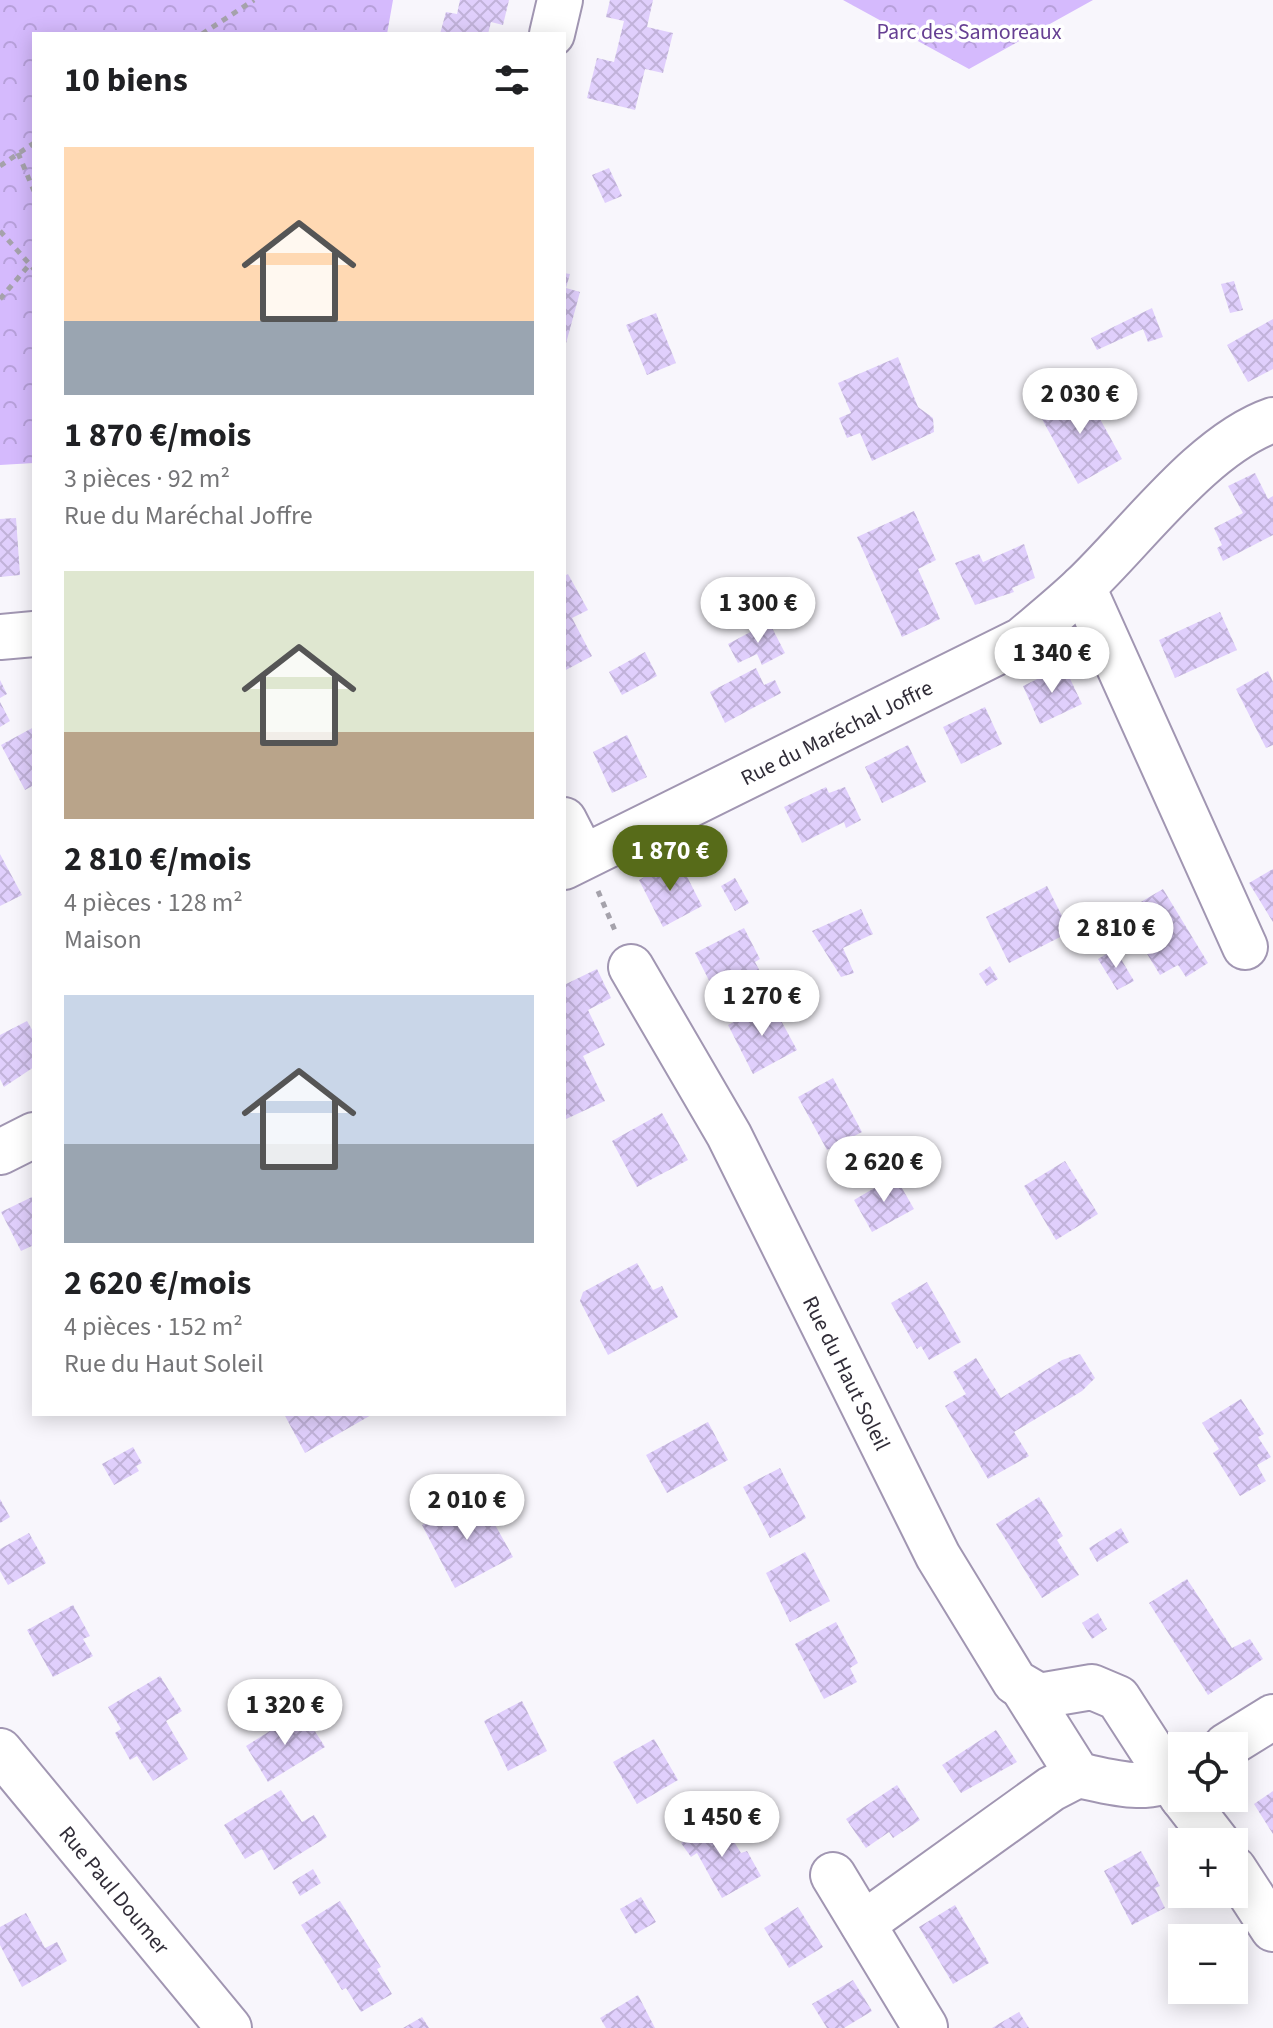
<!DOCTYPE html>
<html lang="fr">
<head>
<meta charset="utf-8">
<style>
	:root { --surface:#fff; --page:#f6f6f6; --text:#202124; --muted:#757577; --accent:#576b19 }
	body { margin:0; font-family:"Source Sans 3",sans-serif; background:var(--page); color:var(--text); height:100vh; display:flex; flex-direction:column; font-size:30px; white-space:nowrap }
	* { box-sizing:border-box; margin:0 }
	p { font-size:26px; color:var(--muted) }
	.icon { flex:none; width:44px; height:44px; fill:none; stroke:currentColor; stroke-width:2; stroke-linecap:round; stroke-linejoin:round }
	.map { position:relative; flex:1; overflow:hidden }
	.details { position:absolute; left:32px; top:32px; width:534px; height:1384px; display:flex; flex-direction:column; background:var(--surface); border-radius:0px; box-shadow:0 4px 20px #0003 }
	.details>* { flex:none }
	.controls { position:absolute; left:1168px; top:1732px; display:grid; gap:16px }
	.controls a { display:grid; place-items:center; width:80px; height:80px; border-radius:0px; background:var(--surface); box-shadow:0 4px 20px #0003; font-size:40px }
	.price { position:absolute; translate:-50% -68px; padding:0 18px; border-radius:28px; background:#fff; color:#222; font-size:26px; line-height:52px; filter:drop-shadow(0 2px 4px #0008) }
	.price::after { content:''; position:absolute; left:50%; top:48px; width:24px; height:18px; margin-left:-12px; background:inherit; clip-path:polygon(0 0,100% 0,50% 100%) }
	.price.active { background:var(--accent); color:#fff }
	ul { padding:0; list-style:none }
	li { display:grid; align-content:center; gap:16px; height:424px; padding:0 32px }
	li span { display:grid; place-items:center; height:248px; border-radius:0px; color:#555 }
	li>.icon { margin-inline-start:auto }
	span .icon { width:144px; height:144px; fill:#fffc; stroke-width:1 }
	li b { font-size:34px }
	h2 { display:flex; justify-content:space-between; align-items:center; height:96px; padding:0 32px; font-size:34px }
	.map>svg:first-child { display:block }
</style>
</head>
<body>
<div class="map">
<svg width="1273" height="2028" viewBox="0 0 1273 2028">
	<defs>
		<pattern id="park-crowns" width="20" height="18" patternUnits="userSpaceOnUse" patternTransform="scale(2)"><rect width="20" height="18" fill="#d5bafd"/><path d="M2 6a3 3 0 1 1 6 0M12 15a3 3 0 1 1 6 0" fill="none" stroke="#b7a0da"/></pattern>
		<pattern id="building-cross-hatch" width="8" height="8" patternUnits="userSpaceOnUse" patternTransform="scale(2)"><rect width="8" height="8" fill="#e0cffc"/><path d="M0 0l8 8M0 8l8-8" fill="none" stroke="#c1b2d9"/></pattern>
	</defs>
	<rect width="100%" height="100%" fill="#f8f6fc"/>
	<path fill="url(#park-crowns)" d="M 0,0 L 393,0 L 387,34 L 34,34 L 34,463 L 0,465 Z
		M 843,0 L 1093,0 L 969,69 Z"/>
	<path fill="url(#building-cross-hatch)" d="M 460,0 L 509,0 L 503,25 L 491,22 L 488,34 L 440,34 L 446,12 L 457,14 Z
		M 610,0 L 653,0 L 647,27 L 673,33 L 663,73 L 645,69 L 635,110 L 587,98 L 597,58 L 614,62 L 624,21 L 606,17 Z
		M 609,168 L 622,196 L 605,203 L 592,175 Z
		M 564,273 L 570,274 L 566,288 L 580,292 L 565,347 Z
		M 1234,281 L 1243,310 L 1230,313 L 1221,284 Z
		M 1152,308 L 1163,337 L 1148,342 L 1143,329 L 1097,350 L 1091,338 Z
		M 656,313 L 676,363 L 647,375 L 626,325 Z
		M 1273,319 L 1273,369 L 1248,382 L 1227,345 Z
		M 898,357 L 918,407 L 933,418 L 934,432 L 872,461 L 860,433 L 847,438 L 839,418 L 851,413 L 838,383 Z
		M 1083,388 L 1122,459 L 1078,484 L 1038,412 Z
		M 1255,473 L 1268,499 L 1273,496 L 1273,535 L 1223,561 L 1217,548 L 1222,545 L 1214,528 L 1243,513 L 1228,486 Z
		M 914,511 L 936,560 L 918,569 L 940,619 L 902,637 L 857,537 Z
		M 16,518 L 20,575 L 0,577 L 0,519 Z
		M 1024,544 L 1035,578 L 1012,588 L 1014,592 L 975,605 L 955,563 L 979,554 L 983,562 Z
		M 568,574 L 588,610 L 572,618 L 592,656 L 564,671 L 564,576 Z
		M 1220,612 L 1237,650 L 1175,678 L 1159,640 Z
		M 769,622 L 785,653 L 762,665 L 757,654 L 738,663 L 728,644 Z
		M 645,652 L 657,676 L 622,695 L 609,672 Z
		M 1064,666 L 1082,704 L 1040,724 L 1023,686 Z
		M 756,668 L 764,685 L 775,680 L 781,693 L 725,723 L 710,692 Z
		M 1268,671 L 1273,682 L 1273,745 L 1266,748 L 1236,689 Z
		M 0,680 L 7,694 L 0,698 Z
		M 0,702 L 10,721 L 0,727 Z
		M 985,707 L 1002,744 L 961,764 L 943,727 Z
		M 34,727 L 34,785 L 25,790 L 1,745 Z
		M 627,735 L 647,777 L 612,793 L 593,752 Z
		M 908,745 L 926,782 L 882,803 L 865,767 Z
		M 826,787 L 829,793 L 845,787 L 861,820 L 846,828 L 844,822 L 802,843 L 784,807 Z
		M 0,854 L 22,895 L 0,906 Z
		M 678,859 L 702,906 L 663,927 L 639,880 Z
		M 1273,869 L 1273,922 L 1249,883 Z
		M 735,878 L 749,903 L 735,911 L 721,886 Z
		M 1047,886 L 1070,932 L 1009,963 L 986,917 Z
		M 1163,889 L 1208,963 L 1186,977 L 1178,965 L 1160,975 L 1122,913 Z
		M 861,909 L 873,934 L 843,948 L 854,973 L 841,977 L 812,931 Z
		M 744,928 L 760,959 L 755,962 L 765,981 L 729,1000 L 724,990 L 716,994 L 695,953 Z
		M 1115,949 L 1134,981 L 1117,990 L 1098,959 Z
		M 990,966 L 998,979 L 987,986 L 979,974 Z
		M 597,969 L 611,998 L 588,1010 L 605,1045 L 583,1056 L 605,1101 L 564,1120 L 564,985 Z
		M 771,1002 L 797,1050 L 753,1074 L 728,1025 Z
		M 27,1021 L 34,1033 L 34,1067 L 4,1087 L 0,1079 L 0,1035 Z
		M 833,1078 L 862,1132 L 827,1150 L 798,1097 Z
		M 662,1113 L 688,1160 L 637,1187 L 612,1141 Z
		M 1065,1161 L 1098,1214 L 1056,1240 L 1024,1186 Z
		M 895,1176 L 914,1209 L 872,1232 L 854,1200 Z
		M 34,1196 L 34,1245 L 21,1251 L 1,1212 Z
		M 637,1263 L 653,1290 L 662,1286 L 678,1317 L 608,1355 L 580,1301 L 583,1292 Z
		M 927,1282 L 961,1342 L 929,1360 L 921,1346 L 917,1349 L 891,1303 Z
		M 1080,1354 L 1095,1378 L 1082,1391 L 1014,1432 L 1029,1456 L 988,1479 L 945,1406 L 966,1394 L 953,1372 L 976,1358 L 1001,1398 L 1062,1360 Z
		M 1241,1399 L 1264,1434 L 1258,1437 L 1271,1457 L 1257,1465 L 1266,1481 L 1240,1496 L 1213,1453 L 1219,1449 L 1202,1423 Z
		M 284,1414 L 373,1414 L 305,1453 Z
		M 708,1422 L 728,1460 L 667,1493 L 646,1455 Z
		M 133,1447 L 142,1463 L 136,1466 L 139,1471 L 114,1485 L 102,1464 Z
		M 780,1468 L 806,1518 L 770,1538 L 743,1487 Z
		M 479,1496 L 513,1557 L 455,1588 L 422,1525 Z
		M 1039,1497 L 1063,1536 L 1057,1540 L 1079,1575 L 1042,1598 L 996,1524 Z
		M 0,1499 L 10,1517 L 0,1523 Z
		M 1121,1528 L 1129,1542 L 1097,1562 L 1089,1548 Z
		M 29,1533 L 46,1563 L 8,1585 L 0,1571 L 0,1549 Z
		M 805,1552 L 830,1601 L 790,1622 L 766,1573 Z
		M 1187,1579 L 1232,1648 L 1250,1639 L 1263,1659 L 1208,1695 L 1149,1603 Z
		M 73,1605 L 90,1636 L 83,1639 L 93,1656 L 53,1677 L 27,1630 Z
		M 1098,1613 L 1107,1629 L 1092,1639 L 1082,1623 Z
		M 836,1622 L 858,1663 L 850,1668 L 857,1682 L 824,1699 L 795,1644 Z
		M 160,1676 L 182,1711 L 166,1721 L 188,1759 L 153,1781 L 137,1756 L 130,1760 L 115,1733 L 121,1729 L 108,1707 Z
		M 522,1701 L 547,1751 L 508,1771 L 484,1721 Z
		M 302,1711 L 325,1747 L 268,1782 L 246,1746 Z
		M 996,1730 L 1017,1762 L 961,1793 L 942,1765 Z
		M 654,1739 L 678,1780 L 637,1804 L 613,1762 Z
		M 897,1785 L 920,1820 L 893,1838 L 889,1832 L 866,1848 L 846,1819 Z
		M 281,1790 L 302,1822 L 314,1815 L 327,1837 L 274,1870 L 262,1849 L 245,1859 L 224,1825 Z
		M 1273,1791 L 1273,1834 L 1254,1804 Z
		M 721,1821 L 741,1853 L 747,1851 L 761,1876 L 722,1898 L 697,1853 L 691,1857 L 681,1843 Z
		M 1141,1851 L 1160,1886 L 1155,1888 L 1165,1908 L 1132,1925 L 1104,1871 Z
		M 313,1869 L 321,1883 L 300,1896 L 292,1882 Z
		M 641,1897 L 656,1922 L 635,1934 L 620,1909 Z
		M 340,1901 L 381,1967 L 377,1969 L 392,1994 L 361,2012 L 346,1988 L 342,1990 L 301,1925 Z
		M 955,1905 L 989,1963 L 953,1984 L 919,1927 Z
		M 798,1907 L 823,1947 L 789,1968 L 764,1928 Z
		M 26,1913 L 45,1948 L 57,1942 L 67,1961 L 22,1987 L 0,1945 L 0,1927 Z
		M 853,1980 L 872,2011 L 844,2028 L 827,2028 L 812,2004 Z
		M 1196,1990 L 1227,1990 L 1203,2002 Z
		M 638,1995 L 655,2028 L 606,2028 L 600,2018 Z
		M 1019,2012 L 1029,2028 L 992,2028 Z
		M 422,2017 L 429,2028 L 403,2028 Z"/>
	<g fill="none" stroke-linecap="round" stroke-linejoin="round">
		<defs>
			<g id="minor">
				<path d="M 552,34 L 560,0"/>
				<path d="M 1083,587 L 1245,947"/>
				<path d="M 0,637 L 34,634"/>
				<path d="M 564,820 L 583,857"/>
				<path id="s1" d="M 564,867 L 1022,640 C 1042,623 1063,606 1082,588 C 1136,537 1203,444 1273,420"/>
				<path id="s2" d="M 631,967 L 729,1135 L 938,1556 L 1015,1682 L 1039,1696 L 1092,1687 L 1118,1698 L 1182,1797"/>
				<path d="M 0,1152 L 34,1135"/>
				<path d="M 1025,1691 L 1078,1775 C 1115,1783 1148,1794 1182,1773"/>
				<path d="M 1226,1746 L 1273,1717"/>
				<path id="s3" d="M 0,1751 L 229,2028"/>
				<path d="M 1183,1798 L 1217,1842"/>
				<path d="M 1234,1869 L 1273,1929"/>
				<path d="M 833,1875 L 925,2027"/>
				<path d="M 863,1924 L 1051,1789 L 1078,1775"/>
			</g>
		</defs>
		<use href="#minor" stroke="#a196b2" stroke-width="48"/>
		<path stroke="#a5a2ab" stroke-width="5" stroke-dasharray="6 6" stroke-linecap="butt" d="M 202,34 L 254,0
			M 18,153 L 34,191
			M 0,166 L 34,143
			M 0,231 L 34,269
			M 0,299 L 30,264
			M 598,891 L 616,933"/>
		<use href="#minor" stroke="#fff" stroke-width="44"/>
	</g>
	<g text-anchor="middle" stroke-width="7" stroke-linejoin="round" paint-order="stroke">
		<g font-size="22" fill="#663f93" stroke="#fff">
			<text x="969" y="39">Parc des Samoreaux</text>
		</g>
		<g font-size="22" fill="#312d38" stroke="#fff">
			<text dy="8" stroke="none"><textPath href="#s1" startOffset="304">Rue du Maréchal Joffre</textPath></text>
			<text dy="8" stroke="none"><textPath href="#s2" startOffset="460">Rue du Haut Soleil</textPath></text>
			<text dy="8" stroke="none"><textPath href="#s3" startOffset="180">Rue Paul Doumer</textPath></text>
		</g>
	</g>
</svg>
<div class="controls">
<a><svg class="icon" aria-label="locate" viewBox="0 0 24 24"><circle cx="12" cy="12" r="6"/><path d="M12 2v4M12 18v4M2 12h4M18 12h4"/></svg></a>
<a>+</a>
<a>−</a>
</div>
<b class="price" style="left:1080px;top:436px">2 030 €</b>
<b class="price" style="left:758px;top:645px">1 300 €</b>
<b class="price" style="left:1052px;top:695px">1 340 €</b>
<b class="price active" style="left:670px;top:893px">1 870 €</b>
<b class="price" style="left:1116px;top:970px">2 810 €</b>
<b class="price" style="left:762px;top:1038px">1 270 €</b>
<b class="price" style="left:884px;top:1204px">2 620 €</b>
<b class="price" style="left:467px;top:1542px">2 010 €</b>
<b class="price" style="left:285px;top:1747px">1 320 €</b>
<b class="price" style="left:722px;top:1859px">1 450 €</b>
<section class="details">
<h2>10 biens<svg class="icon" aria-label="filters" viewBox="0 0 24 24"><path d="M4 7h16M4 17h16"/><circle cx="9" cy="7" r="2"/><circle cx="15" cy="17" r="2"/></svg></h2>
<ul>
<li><span style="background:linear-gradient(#ffd9b3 70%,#9aa5b1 0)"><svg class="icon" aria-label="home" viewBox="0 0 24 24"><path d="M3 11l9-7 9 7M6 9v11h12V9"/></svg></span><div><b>1 870 €/mois</b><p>3 pièces · 92 m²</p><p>Rue du Maréchal Joffre</p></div></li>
<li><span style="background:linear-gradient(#dfe7d0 65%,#b9a48a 0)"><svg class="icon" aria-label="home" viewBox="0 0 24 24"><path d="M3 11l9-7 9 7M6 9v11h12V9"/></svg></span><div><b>2 810 €/mois</b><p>4 pièces · 128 m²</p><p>Maison</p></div></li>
<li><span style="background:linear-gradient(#c9d6e8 60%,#9aa5b1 0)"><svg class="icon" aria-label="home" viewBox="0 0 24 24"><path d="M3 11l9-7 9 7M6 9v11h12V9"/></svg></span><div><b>2 620 €/mois</b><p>4 pièces · 152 m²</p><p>Rue du Haut Soleil</p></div></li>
</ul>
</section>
</div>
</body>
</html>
